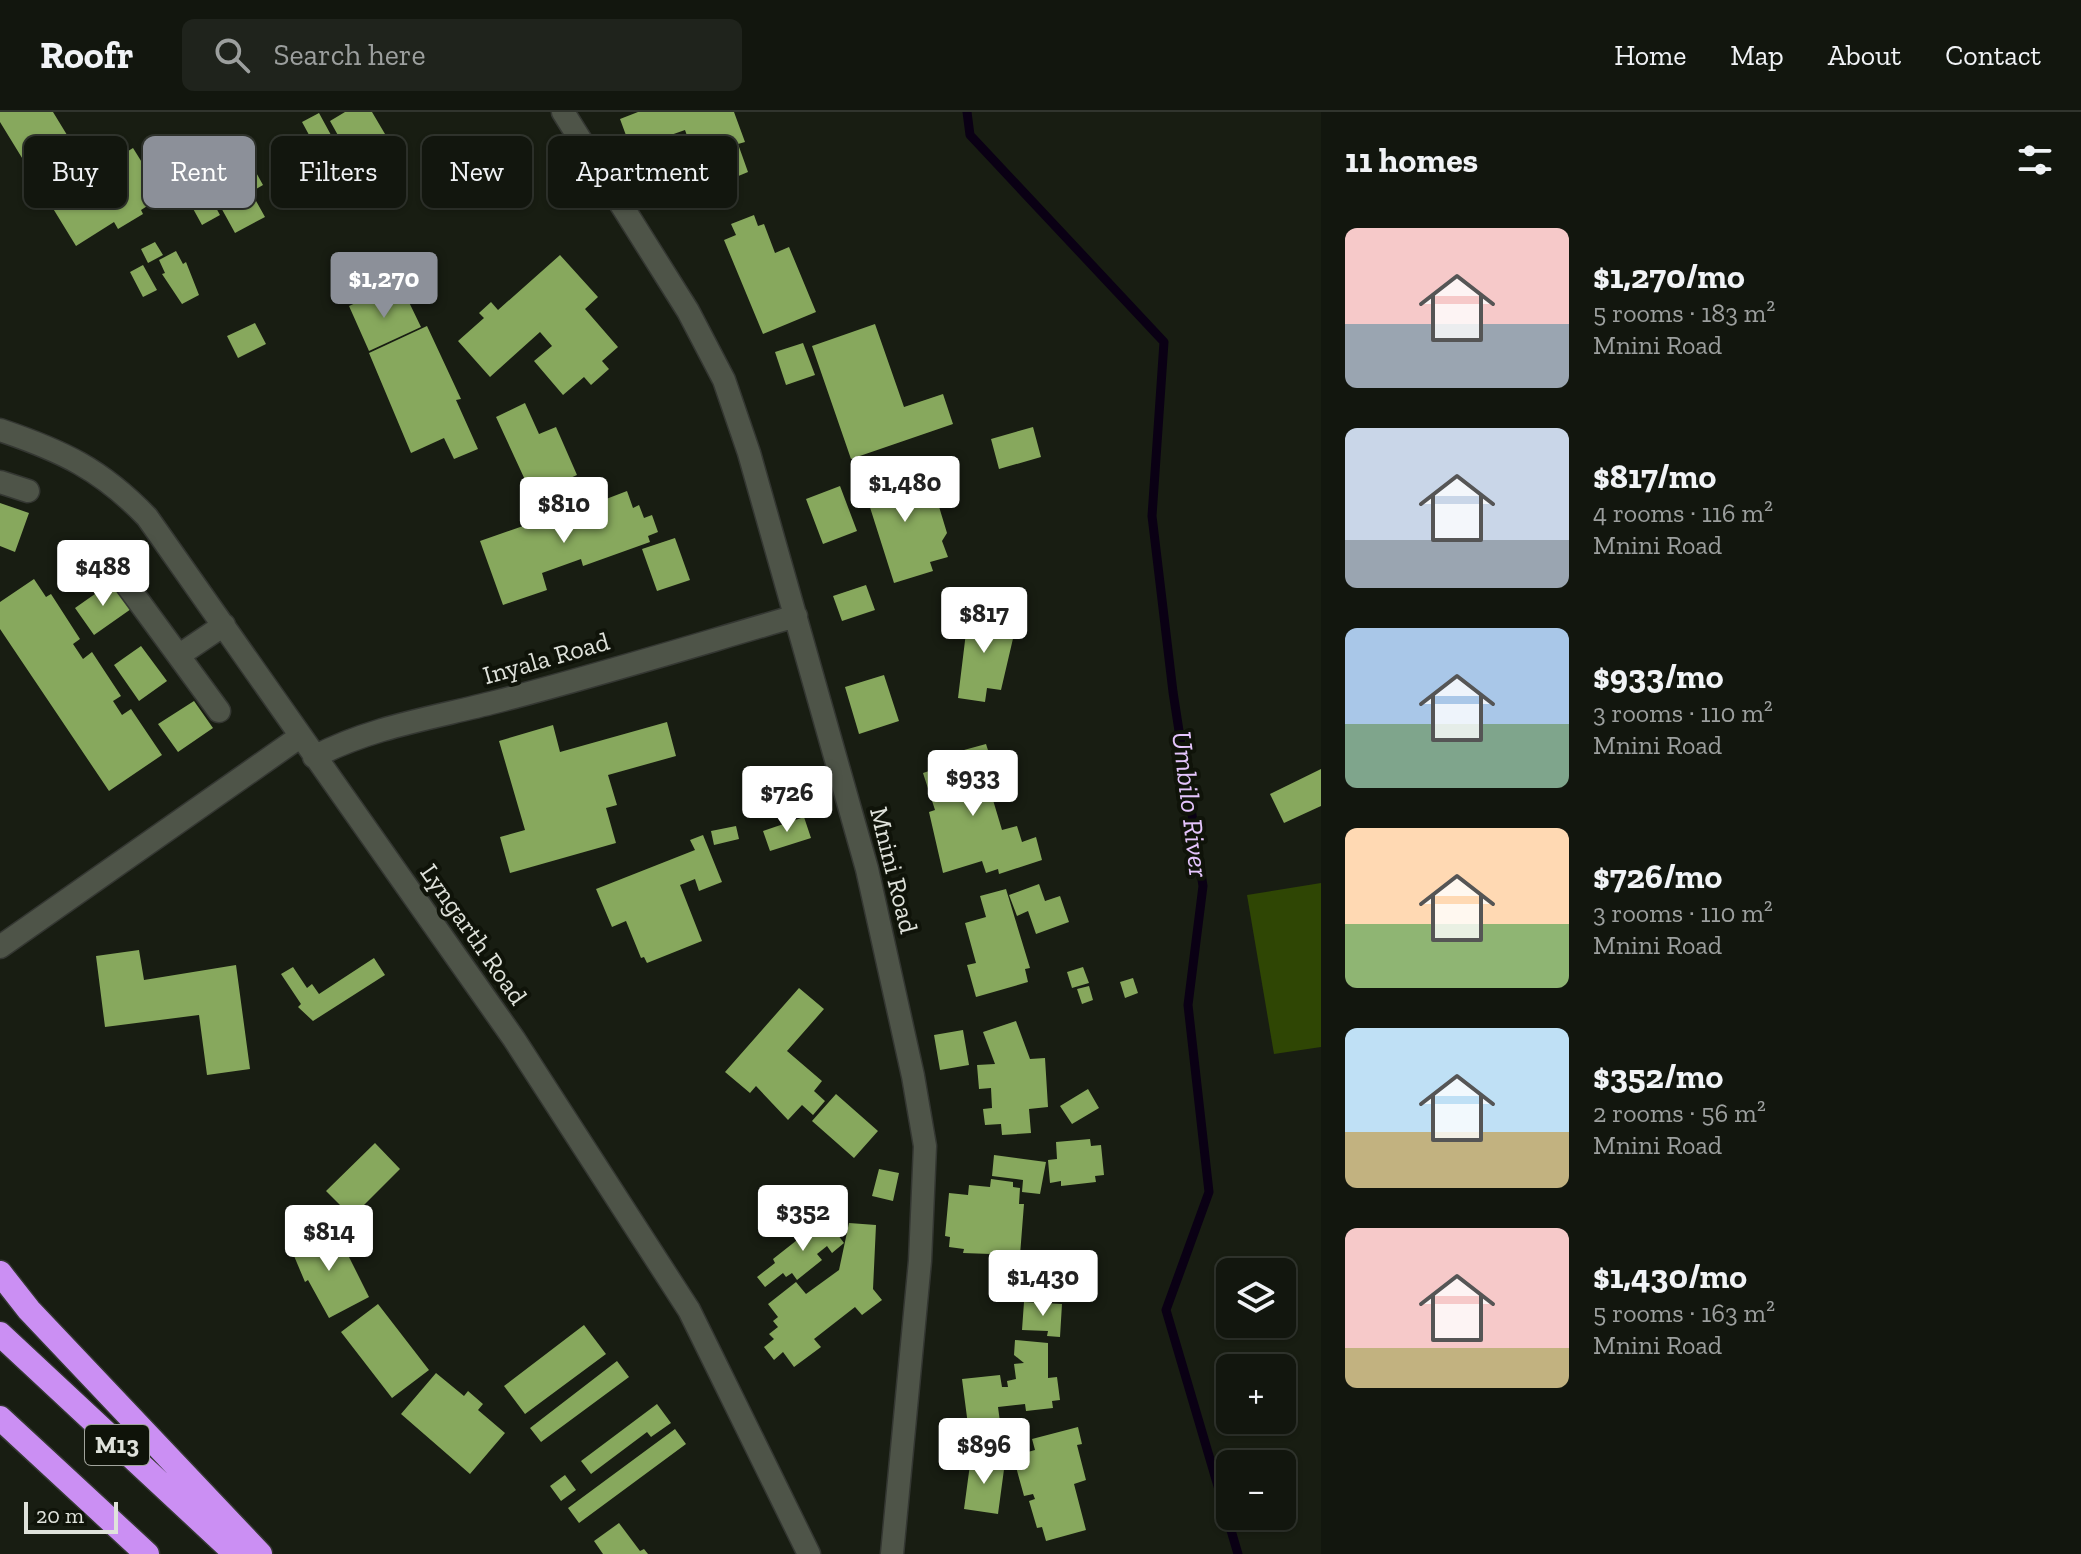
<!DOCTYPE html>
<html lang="en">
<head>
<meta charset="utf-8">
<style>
	:root { --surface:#12160e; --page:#1f231c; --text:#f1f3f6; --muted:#9c9f9e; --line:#31352e; --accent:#8c9099 }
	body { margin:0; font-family:"Zilla Slab",serif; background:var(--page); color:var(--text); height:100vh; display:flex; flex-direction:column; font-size:30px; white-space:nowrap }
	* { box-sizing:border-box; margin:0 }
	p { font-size:26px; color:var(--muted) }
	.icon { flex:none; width:44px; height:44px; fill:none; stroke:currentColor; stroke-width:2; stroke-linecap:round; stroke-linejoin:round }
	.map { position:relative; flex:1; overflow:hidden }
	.panel { display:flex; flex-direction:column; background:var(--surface); width:760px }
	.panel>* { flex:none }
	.top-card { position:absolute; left:24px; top:24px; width:760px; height:72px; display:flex; gap:16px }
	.controls { position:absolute; left:1216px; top:1146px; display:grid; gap:16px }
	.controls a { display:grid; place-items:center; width:80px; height:80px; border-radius:12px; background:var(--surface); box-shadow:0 2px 6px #0004,0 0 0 2px var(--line); font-size:40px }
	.scale { position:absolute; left:24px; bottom:20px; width:94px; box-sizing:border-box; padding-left:8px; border:4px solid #dfe2db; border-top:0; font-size:22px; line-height:28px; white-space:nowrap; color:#dfe2db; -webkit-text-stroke:6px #0f1309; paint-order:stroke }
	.price { position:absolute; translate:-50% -68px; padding:0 18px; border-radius:8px; background:#fff; color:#222; font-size:26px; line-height:52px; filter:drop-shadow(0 2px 4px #0008) }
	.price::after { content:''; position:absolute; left:50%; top:48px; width:24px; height:18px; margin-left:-12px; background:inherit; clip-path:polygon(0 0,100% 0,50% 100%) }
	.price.on { background:var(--accent); color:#fff }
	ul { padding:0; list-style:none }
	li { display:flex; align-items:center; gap:24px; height:200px; padding:0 24px }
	li span { display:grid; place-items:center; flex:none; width:224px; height:160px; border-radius:12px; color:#555 }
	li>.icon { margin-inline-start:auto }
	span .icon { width:96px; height:96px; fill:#fffc; stroke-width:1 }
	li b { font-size:34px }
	h2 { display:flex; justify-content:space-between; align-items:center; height:96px; padding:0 24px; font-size:34px }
	.tag { padding:0 28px; border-radius:12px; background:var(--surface); box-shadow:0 2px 6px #0004,0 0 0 2px var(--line); font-size:28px; line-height:72px }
	.tag.on { background:var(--accent); color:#fff }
	header { display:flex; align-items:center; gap:48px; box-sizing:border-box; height:112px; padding:0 40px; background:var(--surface); border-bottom:2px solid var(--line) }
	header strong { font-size:38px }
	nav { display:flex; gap:44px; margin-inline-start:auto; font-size:28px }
	.search { width:560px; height:72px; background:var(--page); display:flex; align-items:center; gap:20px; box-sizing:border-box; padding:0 28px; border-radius:12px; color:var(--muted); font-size:30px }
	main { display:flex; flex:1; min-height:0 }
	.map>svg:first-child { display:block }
</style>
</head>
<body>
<header>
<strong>Roofr</strong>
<div class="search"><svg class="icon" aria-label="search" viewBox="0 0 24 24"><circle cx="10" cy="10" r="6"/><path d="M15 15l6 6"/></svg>Search here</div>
<nav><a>Home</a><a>Map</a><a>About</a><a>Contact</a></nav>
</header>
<main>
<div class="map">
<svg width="1321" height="1442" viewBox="0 0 1321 1442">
	<rect width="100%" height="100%" fill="#181d12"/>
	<path fill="#2f4604" d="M 1321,771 L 1321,935 L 1274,942 L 1247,783 Z"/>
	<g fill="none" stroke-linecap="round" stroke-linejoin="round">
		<path stroke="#0a0014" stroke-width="9" d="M 967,0 L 970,23 L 1164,230 L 1152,404 L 1173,580 L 1203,774 L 1188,893 L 1209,1080 L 1166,1198 L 1238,1442"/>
	</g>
	<path fill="#87a85d" d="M 0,0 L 53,0 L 97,72 L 107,66 L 101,56 L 133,36 L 163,84 L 141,98 L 143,102 L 118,117 L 114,110 L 76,134 L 0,10 Z
		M 345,0 L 372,0 L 385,22 L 377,27 L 389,49 L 342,75 L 330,55 L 349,43 L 330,9 Z
		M 638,0 L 734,0 L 745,30 L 738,32 L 748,60 L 736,65 L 739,75 L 722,82 L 718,70 L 705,75 L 685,18 L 631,37 L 620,7 Z
		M 319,1 L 331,23 L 314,32 L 302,10 Z
		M 231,31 L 248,58 L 253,55 L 263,73 L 251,80 L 265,105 L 235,121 L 213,81 L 209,83 L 220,103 L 202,113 L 174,62 Z
		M 754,103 L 758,114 L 764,112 L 775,141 L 789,135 L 816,200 L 763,222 L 724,128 L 736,123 L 731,112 Z
		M 155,130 L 163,143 L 148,151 L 141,137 Z
		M 176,139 L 183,152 L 186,150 L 199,183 L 182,192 L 162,162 L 165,161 L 159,148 Z
		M 560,143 L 598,185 L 585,197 L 618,235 L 602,249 L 609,257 L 591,273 L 584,265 L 563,283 L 534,249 L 552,234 L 540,220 L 490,265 L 458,229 L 484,206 L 479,201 L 491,190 L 498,198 Z
		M 143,153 L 157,178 L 143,185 L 130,160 Z
		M 380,180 L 386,193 L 406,184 L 421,215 L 369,239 L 349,194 Z
		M 255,211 L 266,232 L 238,246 L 227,224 Z
		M 875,212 L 904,295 L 943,282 L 953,312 L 851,347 L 812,234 Z
		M 427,214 L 461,287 L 456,288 L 478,337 L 454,347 L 444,326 L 411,341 L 369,241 Z
		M 803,231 L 815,263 L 786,273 L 775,240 Z
		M 525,291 L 539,322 L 556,315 L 577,363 L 532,383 L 496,305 Z
		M 1033,315 L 1041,345 L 999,357 L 991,327 Z
		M 907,353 L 920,393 L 937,388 L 947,421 L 942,429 L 948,445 L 930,450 L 933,459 L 894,471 L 861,367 Z
		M 840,374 L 857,419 L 823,432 L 806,387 Z
		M 627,379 L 633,396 L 639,393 L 644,406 L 652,403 L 658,420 L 648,424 L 650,430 L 583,454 L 581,447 L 542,461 L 547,478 L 503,493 L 480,429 L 526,413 L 528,417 Z
		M 0,391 L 29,401 L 15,440 L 0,434 Z
		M 675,426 L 690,468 L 657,479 L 642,437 Z
		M 34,467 L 46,485 L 51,482 L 80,527 L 73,532 L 83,547 L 92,540 L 121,584 L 113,589 L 122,603 L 131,597 L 162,643 L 109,679 L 0,517 L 0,490 Z
		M 112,470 L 131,497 L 94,523 L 75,496 Z
		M 866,473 L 875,498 L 842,509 L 833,484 Z
		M 969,496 L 999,501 L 996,515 L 1015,518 L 1001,578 L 987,576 L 985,590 L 958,586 Z
		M 141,534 L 167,569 L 139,589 L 114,553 Z
		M 884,563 L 899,609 L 859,622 L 845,575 Z
		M 194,589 L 213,616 L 178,640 L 158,612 Z
		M 667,610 L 676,644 L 608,663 L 617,693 L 606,696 L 616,731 L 510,761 L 500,725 L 525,718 L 499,629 L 553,613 L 560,640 Z
		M 986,632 L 998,669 L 967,679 L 968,685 L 990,678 L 1002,718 L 1017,714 L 1022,730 L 1036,725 L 1042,748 L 999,762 L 998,757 L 986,761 L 982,749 L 943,761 L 929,700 L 935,698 L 923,661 L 956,650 L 953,641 Z
		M 1321,657 L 1321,694 L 1284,711 L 1270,682 Z
		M 804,705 L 811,726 L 770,739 L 763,719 Z
		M 736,714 L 739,727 L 714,733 L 711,719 Z
		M 703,723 L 722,770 L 699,779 L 695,767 L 680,773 L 702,829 L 647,851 L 644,845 L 641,846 L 626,809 L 612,815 L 596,777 L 695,738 L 690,728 Z
		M 1039,772 L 1045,789 L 1060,784 L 1069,810 L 1036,822 L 1028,799 L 1017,804 L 1009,783 Z
		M 1006,777 L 1030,856 L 1025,857 L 1028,870 L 976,885 L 967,853 L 976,851 L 965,811 L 986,805 L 980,784 Z
		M 139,838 L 144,868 L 236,853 L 250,957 L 207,963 L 199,903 L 105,915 L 96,844 Z
		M 374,846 L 385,863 L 313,909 L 298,895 L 301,892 L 281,862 L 293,855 L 307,876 L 312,872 L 319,882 Z
		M 1083,855 L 1089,871 L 1072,876 L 1067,860 Z
		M 1133,866 L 1138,881 L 1125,886 L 1120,870 Z
		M 1089,874 L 1093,888 L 1082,892 L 1077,877 Z
		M 799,876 L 824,897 L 787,939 L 822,969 L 814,979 L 825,989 L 813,1003 L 802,993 L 788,1008 L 756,974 L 750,981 L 725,960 Z
		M 1016,909 L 1030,947 L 1045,946 L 1048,995 L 1029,997 L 1031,1021 L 1002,1023 L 1001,1012 L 985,1013 L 983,997 L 992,996 L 991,976 L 979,977 L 977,953 L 995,952 L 983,920 Z
		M 963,918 L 969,953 L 940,958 L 934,923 Z
		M 1088,977 L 1099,996 L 1072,1012 L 1060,994 Z
		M 836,982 L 878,1019 L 854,1046 L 812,1009 Z
		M 1090,1027 L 1091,1034 L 1101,1033 L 1104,1063 L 1095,1064 L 1096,1070 L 1061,1074 L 1061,1069 L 1050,1071 L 1048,1048 L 1057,1047 L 1056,1030 Z
		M 375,1031 L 400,1057 L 352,1105 L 326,1079 Z
		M 994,1043 L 1046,1050 L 1040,1082 L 1022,1080 L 1023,1068 L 992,1064 Z
		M 879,1057 L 899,1061 L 893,1089 L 872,1084 Z
		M 991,1067 L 1013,1070 L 1013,1075 L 1020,1076 L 1019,1092 L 1024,1092 L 1020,1143 L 963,1141 L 964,1137 L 949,1135 L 950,1125 L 945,1124 L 949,1081 L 968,1083 L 969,1073 L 990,1075 Z
		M 825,1106 L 844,1131 L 832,1141 L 827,1134 L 817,1142 L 822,1148 L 797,1168 L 792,1161 L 786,1165 L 783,1161 L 765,1175 L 757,1165 L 775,1151 L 773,1147 Z
		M 849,1111 L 876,1113 L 873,1177 L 882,1188 L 862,1203 L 855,1195 L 814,1227 L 821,1235 L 794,1255 L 783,1240 L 774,1248 L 764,1235 L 774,1227 L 769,1222 L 778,1215 L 773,1209 L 778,1205 L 768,1192 L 796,1170 L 806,1182 L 839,1158 Z
		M 314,1119 L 322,1133 L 339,1125 L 369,1185 L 329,1206 L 308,1168 L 305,1170 L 289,1132 Z
		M 1024,1190 L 1062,1192 L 1060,1225 L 1047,1224 L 1048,1219 L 1022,1218 Z
		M 378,1192 L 429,1258 L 392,1286 L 341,1220 Z
		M 584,1213 L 606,1242 L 525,1302 L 504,1274 Z
		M 1015,1228 L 1048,1231 L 1048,1266 L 1057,1265 L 1060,1288 L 1052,1289 L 1053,1296 L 1026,1299 L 1025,1292 L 998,1295 L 1000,1310 L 968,1313 L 962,1267 L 1000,1263 L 1002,1275 L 1008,1275 L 1007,1269 L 1016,1267 L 1014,1252 L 1024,1251 L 1014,1243 Z
		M 617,1249 L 629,1265 L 541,1330 L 530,1316 Z
		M 436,1261 L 464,1284 L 468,1279 L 483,1292 L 478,1298 L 505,1321 L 470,1362 L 401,1302 Z
		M 657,1292 L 671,1311 L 651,1325 L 647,1320 L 591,1362 L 581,1349 Z
		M 1078,1315 L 1082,1332 L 1077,1333 L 1086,1368 L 1074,1372 L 1086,1418 L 1046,1429 L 1042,1415 L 1037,1416 L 1029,1389 L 1035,1387 L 1033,1382 L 1024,1384 L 1013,1344 L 1035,1338 L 1032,1327 Z
		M 675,1317 L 686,1332 L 579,1411 L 568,1396 Z
		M 971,1345 L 1005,1350 L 998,1402 L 964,1397 Z
		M 565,1363 L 576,1378 L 561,1389 L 550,1374 Z
		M 619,1411 L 640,1439 L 644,1437 L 648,1442 L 603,1442 L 594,1429 Z"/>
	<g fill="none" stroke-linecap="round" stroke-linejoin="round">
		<defs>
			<path id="minor" d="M 563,0 L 688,199 L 724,268 L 749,341 L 867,757 L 913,964 L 925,1034 L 920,1149 L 892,1442
				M 0,318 C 62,339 101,357 147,405 L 514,927 L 689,1198 L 809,1442
				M 0,370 L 28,379
				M 107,446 L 219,599
				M 181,542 L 224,513
				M 314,645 C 371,615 433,606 495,590 C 596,564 696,533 796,504
				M 0,835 L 301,624"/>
			<path id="motorway" d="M 0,1161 L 29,1198 L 260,1442
				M 0,1222 L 236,1442
				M 0,1306 L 147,1442"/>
		</defs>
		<use href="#minor" stroke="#343732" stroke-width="25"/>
		<use href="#motorway" stroke="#343732" stroke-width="27"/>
		<use href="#minor" stroke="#4e5448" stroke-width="22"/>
		<use href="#motorway" stroke="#cb8ff3" stroke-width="24"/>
	</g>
	<g text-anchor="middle" stroke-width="8" stroke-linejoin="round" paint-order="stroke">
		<rect fill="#0f1309" stroke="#a1a49c" stroke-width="2" x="85" y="1313" width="64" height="40" rx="6"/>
		<g font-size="24" font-weight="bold" fill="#dfe2db">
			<text x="117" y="1341">M13</text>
		</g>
		<g font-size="26" fill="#dfe2db" stroke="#0f1309">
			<text transform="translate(546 546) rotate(-16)" y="9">Inyala Road</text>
			<text transform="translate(894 758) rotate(76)" y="9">Mnini Road</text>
			<text transform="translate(474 822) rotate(55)" y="9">Lyngarth Road</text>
		</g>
		<g font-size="28" font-style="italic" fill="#e5c5fd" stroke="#0f1309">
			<text transform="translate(1191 692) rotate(83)" y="10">Umbilo River</text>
		</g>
	</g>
</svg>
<div class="controls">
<a><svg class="icon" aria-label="layers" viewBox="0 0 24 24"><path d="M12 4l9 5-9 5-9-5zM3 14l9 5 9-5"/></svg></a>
<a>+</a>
<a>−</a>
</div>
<div class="scale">20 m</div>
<b class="price on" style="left:384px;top:208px">$1,270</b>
<b class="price" style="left:905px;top:412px">$1,480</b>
<b class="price" style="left:564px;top:433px">$810</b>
<b class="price" style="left:103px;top:496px">$488</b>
<b class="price" style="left:984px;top:543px">$817</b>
<b class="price" style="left:973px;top:706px">$933</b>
<b class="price" style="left:787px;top:722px">$726</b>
<b class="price" style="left:803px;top:1141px">$352</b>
<b class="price" style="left:329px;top:1161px">$814</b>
<b class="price" style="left:1043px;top:1206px">$1,430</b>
<b class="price" style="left:984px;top:1374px">$896</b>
<div class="top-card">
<a class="tag">Buy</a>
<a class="tag on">Rent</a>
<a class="tag">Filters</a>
<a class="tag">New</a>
<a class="tag">Apartment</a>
</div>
</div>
<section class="panel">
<h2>11 homes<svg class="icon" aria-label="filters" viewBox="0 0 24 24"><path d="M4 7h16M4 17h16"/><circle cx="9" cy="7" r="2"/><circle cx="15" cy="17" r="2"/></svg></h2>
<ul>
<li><span style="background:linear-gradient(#f6c9c9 60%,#9aa5b1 0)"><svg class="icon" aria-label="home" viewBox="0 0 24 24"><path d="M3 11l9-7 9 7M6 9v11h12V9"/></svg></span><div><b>$1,270/mo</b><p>5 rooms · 183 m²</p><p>Mnini Road</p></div></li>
<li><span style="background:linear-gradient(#c9d6e8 70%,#9aa5b1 0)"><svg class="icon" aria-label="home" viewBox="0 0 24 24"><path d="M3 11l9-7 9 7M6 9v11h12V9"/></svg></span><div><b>$817/mo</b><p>4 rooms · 116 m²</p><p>Mnini Road</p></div></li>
<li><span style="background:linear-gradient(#a9c7e8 60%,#7fa58c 0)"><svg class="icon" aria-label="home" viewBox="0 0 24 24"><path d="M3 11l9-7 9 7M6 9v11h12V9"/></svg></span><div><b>$933/mo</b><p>3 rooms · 110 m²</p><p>Mnini Road</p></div></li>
<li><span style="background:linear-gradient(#ffd9b3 60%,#8fb573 0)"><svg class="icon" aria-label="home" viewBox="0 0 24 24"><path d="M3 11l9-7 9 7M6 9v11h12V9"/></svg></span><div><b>$726/mo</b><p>3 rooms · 110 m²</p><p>Mnini Road</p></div></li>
<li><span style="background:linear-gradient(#bfe0f5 65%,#c2b280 0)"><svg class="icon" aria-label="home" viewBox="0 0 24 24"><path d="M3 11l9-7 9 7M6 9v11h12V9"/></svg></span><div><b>$352/mo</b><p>2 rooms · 56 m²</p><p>Mnini Road</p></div></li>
<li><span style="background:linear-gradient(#f6c9c9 75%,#c2b280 0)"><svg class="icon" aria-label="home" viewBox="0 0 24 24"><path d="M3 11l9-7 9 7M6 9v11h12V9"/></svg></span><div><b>$1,430/mo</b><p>5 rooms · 163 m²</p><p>Mnini Road</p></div></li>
</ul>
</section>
</main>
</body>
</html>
